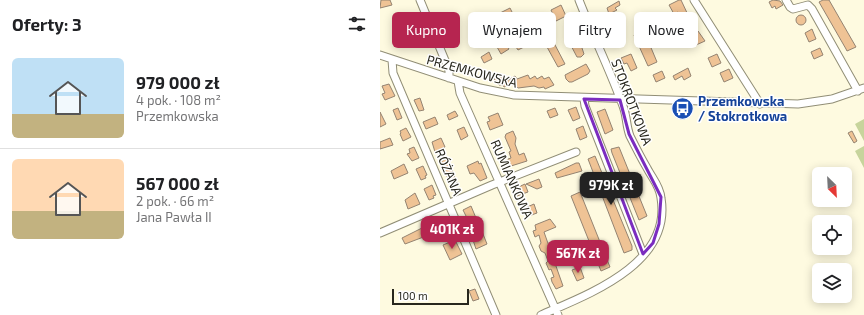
<!DOCTYPE html>
<html lang="pl">
<head>
<meta charset="utf-8">
<style>
	:root { --surface:#fff; --page:#f6f6f6; --text:#202124; --muted:#757577; --line:#e0e0e0; --accent:#b62550 }
	body { margin:0; font-family:"Exo 2",sans-serif; background:var(--page); color:var(--text); height:100vh; display:flex; flex-direction:column; font-size:15px; white-space:nowrap }
	* { box-sizing:border-box; margin:0 }
	p { font-size:13px; color:var(--muted) }
	.icon { flex:none; width:22px; height:22px; fill:none; stroke:currentColor; stroke-width:2; stroke-linecap:round; stroke-linejoin:round }
	.map { position:relative; flex:1; overflow:hidden }
	.side { display:flex; flex-direction:column; background:var(--surface); width:380px }
	.side>* { flex:none }
	.top-card { position:absolute; left:12px; top:12px; width:380px; height:36px; display:flex; gap:8px }
	.needle { width:26px; rotate:156deg }
	.buttons { position:absolute; left:432px; top:167px; display:grid; gap:8px }
	.buttons a { display:grid; place-items:center; width:40px; height:40px; border-radius:6px; background:var(--surface); box-shadow:0 2px 10px #0003; font-size:20px }
	.scale { position:absolute; left:12px; bottom:10px; width:77px; box-sizing:border-box; padding-left:4px; border:2px solid #28271d; border-top:0; font-size:11px; line-height:14px; white-space:nowrap; color:#28271d; -webkit-text-stroke:3px #fff; paint-order:stroke }
	.price { position:absolute; translate:-50% -34px; padding:0 9px; border-radius:8px; background:var(--accent); color:#fff; font-size:13px; line-height:26px; filter:drop-shadow(0 1px 2px #0008) }
	.price::after { content:''; position:absolute; left:50%; top:24px; width:12px; height:9px; margin-left:-6px; background:inherit; clip-path:polygon(0 0,100% 0,50% 100%) }
	.price.current { background:#222; color:#fff }
	ul { padding:0; list-style:none }
	li { display:flex; align-items:center; gap:12px; height:100px; padding:0 12px }
	li+li { border-top:1px solid var(--line) }
	li span { display:grid; place-items:center; flex:none; width:112px; height:80px; border-radius:6px; color:#555 }
	li>.icon { margin-inline-start:auto }
	span .icon { width:48px; height:48px; fill:#fffc; stroke-width:1 }
	li b { font-size:17px }
	h2 { display:flex; justify-content:space-between; align-items:center; height:48px; padding:0 12px; font-size:17px }
	.chip { padding:0 14px; border-radius:6px; background:var(--surface); box-shadow:0 2px 10px #0003; font-size:14px; line-height:36px }
	.chip.current { background:var(--accent); color:#fff }
	main { display:flex; flex:1; min-height:0 }
	.map>svg:first-child { display:block }
</style>
</head>
<body>
<main>
<section class="side">
<h2>Oferty: 3<svg class="icon" aria-label="filters" viewBox="0 0 24 24"><path d="M4 7h16M4 17h16"/><circle cx="9" cy="7" r="2"/><circle cx="15" cy="17" r="2"/></svg></h2>
<ul>
<li><span style="background:linear-gradient(#bfe0f5 70%,#c2b280 0)"><svg class="icon" aria-label="home" viewBox="0 0 24 24"><path d="M3 11l9-7 9 7M6 9v11h12V9"/></svg></span><div><b>979 000 zł</b><p>4 pok. · 108 m²</p><p>Przemkowska</p></div></li>
<li><span style="background:linear-gradient(#ffd9b3 65%,#c2b280 0)"><svg class="icon" aria-label="home" viewBox="0 0 24 24"><path d="M3 11l9-7 9 7M6 9v11h12V9"/></svg></span><div><b>567 000 zł</b><p>2 pok. · 66 m²</p><p>Jana Pawła II</p></div></li>
</ul>
</section>
<div class="map">
<svg width="484" height="315" viewBox="0 0 484 315">
	<rect width="100%" height="100%" fill="#fefae0"/>
	<path fill="#c7d49c" d="M 484,119 L 484,141 L 475,124 Z
		M 484,146 L 484,168 L 475,151 Z"/>
	<path fill="#efc395" stroke="#948371" d="M 1,0 L 10,0 L 12,5 L 0,8 Z
		M 299,0 L 301,0 L 316,32 L 318,31 L 325,41 L 316,45 L 313,41 L 311,42 L 309,37 L 313,35 L 310,28 L 306,29 L 298,12 L 294,14 L 289,5 Z
		M 393,0 L 400,1 L 403,5 L 396,9 L 395,6 L 392,8 L 389,2 Z
		M 443,0 L 449,0 L 476,47 L 467,51 L 466,49 L 439,2 Z
		M 239,1 L 240,5 L 235,8 L 237,10 L 229,14 L 227,8 Z
		M 181,5 L 186,16 L 176,21 L 171,10 Z
		M 130,8 L 134,16 L 124,21 L 120,13 Z
		M416 20a5 5 0 1 1 10 0a5 5 0 1 1-10 0Z
		M 234,16 L 238,24 L 228,28 L 225,20 Z
		M 114,19 L 118,25 L 108,31 L 105,24 Z
		M 162,23 L 166,30 L 156,36 L 151,29 Z
		M 39,25 L 43,33 L 18,44 L 17,40 L 31,34 L 30,29 Z
		M 432,29 L 436,39 L 429,42 L 425,33 Z
		M 264,31 L 277,62 L 268,66 L 254,35 Z
		M 188,33 L 192,33 L 195,35 L 202,48 L 204,54 L 201,57 L 197,57 L 186,36 Z
		M 125,43 L 129,49 L 121,54 L 117,47 Z
		M 143,43 L 144,47 L 138,50 L 136,47 Z
		M 174,43 L 185,64 L 178,67 L 167,47 Z
		M 440,48 L 443,55 L 434,59 L 431,52 Z
		M 109,52 L 112,59 L 104,63 L 101,57 Z
		M 251,54 L 257,68 L 251,71 L 247,63 L 244,64 L 241,58 Z
		M 337,54 L 341,63 L 332,67 L 328,58 Z
		M 206,64 L 210,71 L 208,74 L 192,82 L 189,82 L 186,79 L 185,75 Z
		M 308,68 L 311,76 L 304,80 L 302,76 L 295,80 L 293,76 Z
		M 349,69 L 353,78 L 344,82 L 340,73 Z
		M 282,71 L 285,78 L 276,82 L 273,75 Z
		M 148,75 L 150,79 L 155,76 L 157,79 L 162,76 L 164,79 L 169,77 L 174,85 L 165,89 L 164,87 L 159,88 L 154,86 L 138,88 L 137,87 L 134,87 L 132,83 L 124,87 L 123,85 L 119,85 L 114,79 L 121,76 L 125,82 L 135,76 L 137,79 Z
		M 9,84 L 15,96 L 5,100 L 2,94 L 5,93 L 2,86 Z
		M 40,98 L 44,110 L 39,111 L 34,100 Z
		M 196,107 L 200,118 L 193,121 L 188,110 Z
		M 18,108 L 22,118 L 17,120 L 13,110 Z
		M 175,108 L 178,115 L 170,118 L 167,111 Z
		M 225,109 L 233,130 L 225,134 L 217,112 Z
		M 75,111 L 78,116 L 69,120 L 67,115 Z
		M 0,112 L 6,124 L 0,127 Z
		M 118,113 L 123,125 L 110,130 L 107,122 L 110,121 L 108,117 Z
		M 55,117 L 58,124 L 46,129 L 43,122 Z
		M 203,126 L 207,137 L 200,140 L 196,129 Z
		M 84,127 L 88,136 L 81,140 L 77,130 Z
		M 26,128 L 31,137 L 23,141 L 20,134 L 21,133 L 20,131 Z
		M 133,131 L 136,138 L 135,144 L 139,155 L 144,153 L 147,161 L 131,166 L 128,159 L 131,158 L 129,152 L 131,151 L 125,137 L 126,134 Z
		M 472,131 L 477,141 L 474,143 L 468,133 Z
		M 10,138 L 13,145 L 0,149 L 0,142 Z
		M 61,138 L 65,147 L 55,152 L 52,142 Z
		M 34,147 L 39,158 L 32,161 L 27,154 L 30,153 L 29,149 Z
		M 239,147 L 267,216 L 259,220 L 232,153 L 231,149 Z
		M 215,156 L 252,246 L 252,250 L 244,253 L 208,159 Z
		M 67,157 L 77,183 L 71,186 L 63,166 L 62,167 L 60,163 Z
		M 98,161 L 99,164 L 101,163 L 107,178 L 100,181 L 94,173 L 90,174 L 87,166 Z
		M 196,163 L 199,163 L 202,171 L 177,178 L 175,173 Z
		M 24,164 L 28,173 L 14,179 L 11,171 Z
		M 43,166 L 47,175 L 45,176 L 46,178 L 41,180 L 36,169 Z
		M 159,179 L 162,187 L 157,189 L 146,184 Z
		M 145,184 L 148,192 L 137,196 L 134,189 Z
		M 52,185 L 56,195 L 53,196 L 54,198 L 49,200 L 44,189 Z
		M 200,192 L 230,267 L 221,271 L 191,196 Z
		M 35,193 L 40,204 L 28,209 L 25,200 Z
		M 154,204 L 157,213 L 146,217 L 144,212 L 147,211 L 145,208 Z
		M 91,206 L 96,218 L 89,222 L 83,210 Z
		M 170,219 L 176,227 L 164,232 L 183,286 L 176,289 L 172,282 L 171,278 L 174,277 L 171,269 L 169,270 L 166,263 L 168,261 L 165,253 L 161,251 L 159,246 L 161,243 L 159,235 L 155,237 L 153,231 L 156,230 L 155,225 Z
		M 67,220 L 72,231 L 65,234 L 62,227 L 53,231 L 54,233 L 25,244 L 22,238 L 50,224 L 51,226 Z
		M 101,229 L 107,244 L 96,249 L 93,240 L 95,239 L 93,233 Z
		M 75,240 L 82,254 L 70,260 L 63,245 Z
		M 200,267 L 204,278 L 197,281 L 192,270 Z
		M 95,289 L 99,299 L 93,301 L 89,291 Z"/>
	<g fill="none" stroke-linecap="round" stroke-linejoin="round">
		<defs>
			<path id="minor" d="M 40,0 L 69,70 L 69,78
				M 314,0 L 380,104
				M 406,0 L 410,7 L 413,9 L 428,5 L 432,9 L 478,91
				M 0,55 L 100,88 L 134,95 L 418,104 L 452,99 L 484,88
				M 12,60 L 13,73 L 116,315
				M 78,81 L 80,93 L 178,315
				M 204,99 L 205,106 L 263,254
				M 0,233 L 112,185 L 196,152
				M 161,315 C 209,294 292,264 281,198 C 280,186 272,178 267,168 C 261,158 255,146 250,136 C 246,126 247,116 243,106 C 230,70 213,36 199,0"/>
		</defs>
		<use href="#minor" stroke="#918e76" stroke-width="9"/>
		<use href="#minor" stroke="#fff" stroke-width="7"/>
	</g>
	<path fill="none" stroke="#7b2cbf" stroke-width="3" stroke-linejoin="round" d="M 204,99 L 240,100 L 249,134 L 281,197 L 279,224 L 273,243 L 263,254 Z"/>
	<defs>
		<symbol id="bus-disc" viewBox="-11 -11 22 22"><circle r="9.5" fill="#1a4fb4" stroke="#fff"/><path d="M-5-6H5V4H4V6H2V4H-2V6H-4V4H-5ZM-3.5-4V0h7V-4ZM-3.5 1.2v1.5H-2V1.2ZM2 1.2v1.5H3.5V1.2Z" fill="#fff"/></symbol>
	</defs>
	<g fill-rule="evenodd">
		<use href="#bus-disc" x="290" y="96" width="25" height="25"/>
	</g>
	<g text-anchor="middle" stroke-width="3" stroke-linejoin="round" paint-order="stroke">
		<g font-size="13" fill="#28271d" stroke="#fff">
			<text transform="translate(92 71) rotate(15)" y="5">PRZEMKOWSKA</text>
			<text transform="translate(252 102) rotate(69)" y="5">STOKROTKOWA</text>
			<text transform="translate(69 172) rotate(67)" y="5">RÓŻANA</text>
			<text transform="translate(132 179) rotate(66)" y="5">RUMIANKOWA</text>
		</g>
		<g font-size="13" font-weight="bold" fill="#164399" stroke="#fff" text-anchor="start">
			<text x="318" y="106">Przemkowska<tspan x="318" dy="15">/ Stokrotkowa</tspan></text>
		</g>
	</g>
</svg>
<div class="buttons">
<a><svg class="needle" viewBox="-14 -14 28 28"><path d="M0-13l5 13h-10z" fill="#e53935"/><path d="M0 13l5-13h-10z" fill="#757577"/></svg></a>
<a><svg class="icon" aria-label="locate" viewBox="0 0 24 24"><circle cx="12" cy="12" r="6"/><path d="M12 2v4M12 18v4M2 12h4M18 12h4"/></svg></a>
<a><svg class="icon" aria-label="layers" viewBox="0 0 24 24"><path d="M12 4l9 5-9 5-9-5zM3 14l9 5 9-5"/></svg></a>
</div>
<div class="scale">100 m</div>
<b class="price current" style="left:231px;top:206px">979K zł</b>
<b class="price" style="left:72px;top:250px">401K zł</b>
<b class="price" style="left:198px;top:274px">567K zł</b>
<div class="top-card">
<a class="chip current">Kupno</a>
<a class="chip">Wynajem</a>
<a class="chip">Filtry</a>
<a class="chip">Nowe</a>
</div>
</div>
</main>
</body>
</html>
